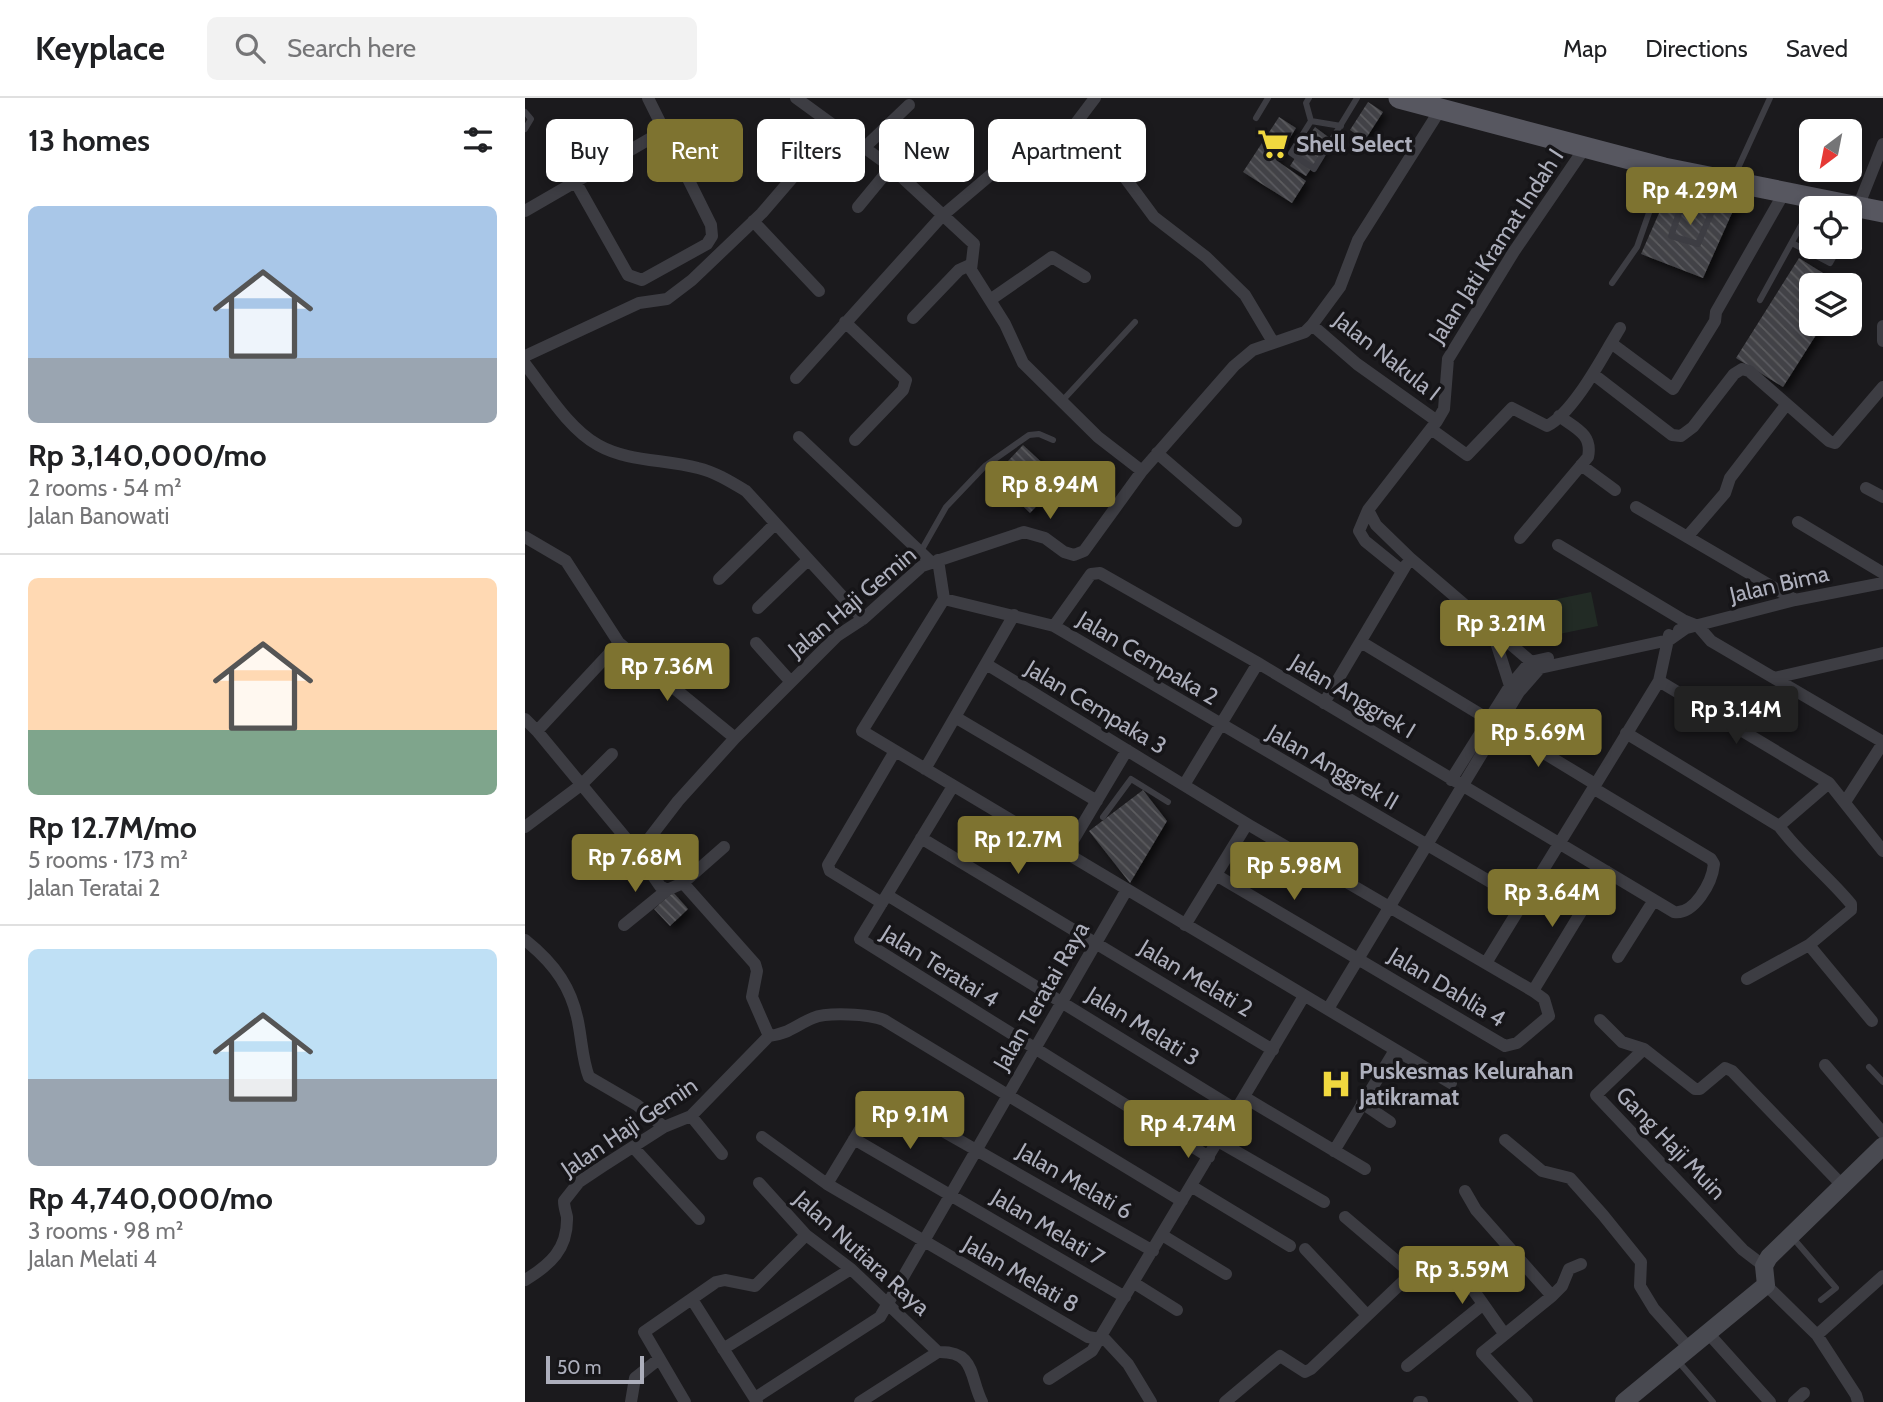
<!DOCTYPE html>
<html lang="en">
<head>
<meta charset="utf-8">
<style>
	:root { --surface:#fff; --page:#f2f2f2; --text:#202124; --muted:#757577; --line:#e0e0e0; --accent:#7e7330 }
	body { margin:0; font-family:Cabin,sans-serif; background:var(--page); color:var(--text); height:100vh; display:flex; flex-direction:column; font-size:26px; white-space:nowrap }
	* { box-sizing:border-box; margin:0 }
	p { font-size:23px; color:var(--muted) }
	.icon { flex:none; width:38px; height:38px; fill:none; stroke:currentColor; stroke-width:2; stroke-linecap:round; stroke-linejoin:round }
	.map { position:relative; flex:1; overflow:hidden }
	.side { display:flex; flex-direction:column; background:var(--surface); width:525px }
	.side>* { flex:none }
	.hud { position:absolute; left:21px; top:21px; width:665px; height:63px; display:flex; gap:14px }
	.needle { width:46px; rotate:212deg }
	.buttons { position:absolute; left:1274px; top:21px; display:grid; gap:14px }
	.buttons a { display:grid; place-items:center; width:63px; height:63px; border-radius:10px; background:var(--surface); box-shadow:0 4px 10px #0003; font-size:35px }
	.scale { position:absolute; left:21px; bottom:18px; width:98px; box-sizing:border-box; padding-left:7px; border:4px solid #adafbc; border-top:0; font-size:19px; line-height:24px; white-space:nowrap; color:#adafbc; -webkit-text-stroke:5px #161518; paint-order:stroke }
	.price { position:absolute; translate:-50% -60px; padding:0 16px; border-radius:7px; background:var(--accent); color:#fff; font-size:23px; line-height:46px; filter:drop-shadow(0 2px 4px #0008) }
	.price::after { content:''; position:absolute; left:50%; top:42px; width:21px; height:16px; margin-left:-10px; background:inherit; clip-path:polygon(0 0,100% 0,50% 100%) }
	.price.active { background:#222; color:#fff }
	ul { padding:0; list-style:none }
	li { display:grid; align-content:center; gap:14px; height:371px; padding:0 28px }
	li+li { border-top:2px solid var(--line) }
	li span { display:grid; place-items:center; height:217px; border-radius:10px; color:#555 }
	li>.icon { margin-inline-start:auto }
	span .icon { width:126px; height:126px; fill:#fffc; stroke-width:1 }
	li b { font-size:30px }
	h2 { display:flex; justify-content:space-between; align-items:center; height:84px; padding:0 28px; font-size:30px }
	.pill { padding:0 24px; border-radius:10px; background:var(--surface); box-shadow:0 4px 10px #0003; font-size:24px; line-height:63px }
	.pill.active { background:var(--accent); color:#fff }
	header { display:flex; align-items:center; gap:42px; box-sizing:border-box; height:98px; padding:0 35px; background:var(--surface); border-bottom:2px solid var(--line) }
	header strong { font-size:33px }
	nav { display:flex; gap:38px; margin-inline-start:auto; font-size:24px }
	.search { width:490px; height:63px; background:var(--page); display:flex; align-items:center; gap:18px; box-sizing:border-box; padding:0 24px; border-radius:10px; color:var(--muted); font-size:26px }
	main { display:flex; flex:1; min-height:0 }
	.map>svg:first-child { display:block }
</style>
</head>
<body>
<header>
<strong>Keyplace</strong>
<div class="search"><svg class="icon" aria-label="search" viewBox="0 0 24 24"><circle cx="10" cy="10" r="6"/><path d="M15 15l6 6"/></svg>Search here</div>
<nav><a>Map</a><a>Directions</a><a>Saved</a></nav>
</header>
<main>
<section class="side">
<h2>13 homes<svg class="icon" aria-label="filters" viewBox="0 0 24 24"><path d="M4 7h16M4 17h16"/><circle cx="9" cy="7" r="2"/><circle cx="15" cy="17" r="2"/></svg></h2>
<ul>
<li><span style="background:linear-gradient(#a9c7e8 70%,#9aa5b1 0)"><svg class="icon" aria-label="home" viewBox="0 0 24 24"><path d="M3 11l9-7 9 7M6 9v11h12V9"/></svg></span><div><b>Rp 3,140,000/mo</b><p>2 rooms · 54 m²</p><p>Jalan Banowati</p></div></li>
<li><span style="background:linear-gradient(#ffd9b3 70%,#7fa58c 0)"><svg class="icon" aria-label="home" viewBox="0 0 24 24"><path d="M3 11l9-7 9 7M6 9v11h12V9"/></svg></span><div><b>Rp 12.7M/mo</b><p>5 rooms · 173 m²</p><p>Jalan Teratai 2</p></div></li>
<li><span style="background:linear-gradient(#bfe0f5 60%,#9aa5b1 0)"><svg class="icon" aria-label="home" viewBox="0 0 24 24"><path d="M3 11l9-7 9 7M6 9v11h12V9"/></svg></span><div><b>Rp 4,740,000/mo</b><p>3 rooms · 98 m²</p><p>Jalan Melati 4</p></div></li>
</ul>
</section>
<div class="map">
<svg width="1358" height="1304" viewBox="0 0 1358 1304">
	<defs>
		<pattern id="building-back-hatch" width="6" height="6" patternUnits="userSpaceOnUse" patternTransform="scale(1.75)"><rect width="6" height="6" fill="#424246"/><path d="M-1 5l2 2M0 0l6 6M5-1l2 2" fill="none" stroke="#5b5b5f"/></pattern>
		<filter id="shadow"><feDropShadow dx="4.5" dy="4.5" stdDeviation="3.5" flood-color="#0009"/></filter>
	</defs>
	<rect width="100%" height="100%" fill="#1b1a1d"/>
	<path fill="#222b25" d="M 1066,494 L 1073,528 L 1020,539 L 1013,505 Z"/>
	<path fill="url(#building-back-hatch)" filter="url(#shadow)" d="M 843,4 L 858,14 L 840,42 L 825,32 Z
		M 754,19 L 771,30 L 751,62 L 781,83 L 767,105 L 718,74 Z
		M 790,29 L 806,41 L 781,78 L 765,68 Z
		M 1149,81 L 1215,97 L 1178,180 L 1116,156 Z
		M 1274,160 L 1317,187 L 1286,187 L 1286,226 L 1298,226 L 1258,289 L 1211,260 Z
		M 498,347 L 536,382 L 505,415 L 468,379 Z
		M 618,692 L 642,723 L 605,785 L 564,733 Z
		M 148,794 L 163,811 L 145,828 L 129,811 Z"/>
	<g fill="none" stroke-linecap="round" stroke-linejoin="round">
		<path stroke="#3d3d43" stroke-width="6" d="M 784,0 L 781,5 L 786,23 L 766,55 L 789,71 L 832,0
			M 0,14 L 6,21 L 0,31
			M 731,20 L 743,0
			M 786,23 L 816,28
			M 1167,78 L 1146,138 L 1173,146 L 1199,85
			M 1208,81 L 1245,0
			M 1267,145 L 1305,165 L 1314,149
			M 1087,185 L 1112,149 L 1139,72
			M 1235,202 L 1278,124 L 1285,102
			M 538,302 L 610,224
			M 396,453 L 421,409 L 460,368 L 504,337 L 514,336 L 528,342
			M 578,719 L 606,681 L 643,704
			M 1344,969 L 1358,984
			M 1268,1140 L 1311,1190 L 1296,1202
			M 1152,1262 L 1188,1304"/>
		<path stroke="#3d3d43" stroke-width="12" d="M 271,0 L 366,69 L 449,146 L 446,172 L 480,226 L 498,265 L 573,339 L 617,373
			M 542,37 L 570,0
			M 340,49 L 384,7
			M 50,83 L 103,177 L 117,182 L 182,146 L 187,138 L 186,127 L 123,0
			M 333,109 L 366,69
			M 1333,109 L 1358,46
			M 0,113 L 140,32
			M 228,123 L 294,193
			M 465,202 L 527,159 L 560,179
			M 388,220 L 434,172 L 445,167
			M 320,224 L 381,282 L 378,292 L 330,342
			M 787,227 L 832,266 L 912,323
			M 1358,228 L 1358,243
			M 1086,245 L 1095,230
			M 0,258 L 114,205 L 142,201 L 167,182 L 237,115 L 311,29
			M 0,266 C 21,293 43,330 73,347 C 103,364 140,361 173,370 C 190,374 206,384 221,393 L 338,521
			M 1068,276 L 1147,337 L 1156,338 L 1168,329 L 1209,276 L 1217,271 L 1224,273 L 1304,343 L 1310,345 L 1358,289
			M 271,280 L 417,118 L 469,74 L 490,45 L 503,35 L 513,34 L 542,37 L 577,58 L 595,73 L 629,119 L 681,159 L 720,197 L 748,244
			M 906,331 L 942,357 L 987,310 L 1022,328 C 1046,316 1072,269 1086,245 L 1148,291 L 1190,223 L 1191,214 L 1259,95
			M 274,339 L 406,464
			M 632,355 L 711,423
			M 1056,367 L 1090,392
			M 1341,390 L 1358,399
			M 1111,409 L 1270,502
			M 843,412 L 851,427 L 885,460 L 1011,568
			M 1273,424 L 1358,475
			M 0,439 L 41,463 L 94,545 L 210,640
			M 1162,439 L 1200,395 L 1205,380 L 1261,307
			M 995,440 L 1063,359 C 1068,336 1050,330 1034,318
			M 1033,447 L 1158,522 L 1173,528 L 1186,543 L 1358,644
			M 413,462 L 419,501
			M 877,473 L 840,443 L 834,433 L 843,412 L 912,323 L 919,311 L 923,261 L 988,155 L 1059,51
			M 194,481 L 250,426
			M 233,510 L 283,462
			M 529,528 L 998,803
			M 1154,532 L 1270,502 L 1358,485
			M 968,535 L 985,588 L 991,592
			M 836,544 L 1070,686
			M 94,545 L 12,633 L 109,750 L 123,742 L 153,703 L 210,640 L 312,538 L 338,521 L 397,468 L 499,434 L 520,440 L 539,454 L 549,457 L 559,453 L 617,373 L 709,268 L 728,252 L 780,234 L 787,227 L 815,189 L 833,142 L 915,12
			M 231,545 L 266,584
			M 461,566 L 724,727 L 1008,893 L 1019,901 L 1024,918 L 992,945 L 980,948 L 691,777
			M 1249,580 L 1358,555
			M 1134,583 L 1304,685 L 1358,753
			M 799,605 L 881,467
			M 430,619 L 572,703
			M 0,621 L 12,633
			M 1101,635 L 1254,728 L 1304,685
			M 400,671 L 489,517
			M 926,682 L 985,588 L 1005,564 L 1023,560
			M 659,687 L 733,565
			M 428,688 L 335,841 L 684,1059
			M 1320,704 L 1358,645
			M 0,729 L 56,687 L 87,656
			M 396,740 L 748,952
			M 109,750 L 135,788 L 142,792 L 158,785 L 199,749
			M 540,756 L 602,652
			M 158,785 L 230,866 L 232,873 L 227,899 L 244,938
			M 362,797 L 712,1012
			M 357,805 L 305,773 L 303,767 L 370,653
			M 99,827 L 142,792
			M 660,827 L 722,726
			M 0,842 C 30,866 48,891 54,929 C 57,946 58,964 64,979 L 112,1007 L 139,1029
			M 1284,847 L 1347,923
			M 1093,859 L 1129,802
			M 961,865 L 1134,583 L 1144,537
			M 1222,881 L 1284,847 L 1326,812 L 1326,806 C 1303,778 1275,757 1254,728
			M 1008,893 L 1081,773
			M 803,911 L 994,594 L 1015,570 L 1144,542 L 1161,530
			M 1075,922 L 1097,944 L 1119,951 L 1170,991 L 1175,991 L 1200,970 L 1207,973 L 1316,1086
			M 1119,951 L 1071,997 L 1218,1152 L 1239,1168
			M 1300,967 L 1358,1035
			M 926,985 L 337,633 L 419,501 L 529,528 L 566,476 L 575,475 L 733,565 L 1149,814 C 1169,817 1187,785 1189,766 L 1186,761 L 1068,690
			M 719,999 L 840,1071
			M 837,1005 L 865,1024
			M 166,1018 L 197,1056
			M 237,1039 L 302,1086
			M 329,1041 L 600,1199
			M 980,1042 L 1017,1073 L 1045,1080 L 1078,1117 L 1116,1164 L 1115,1188 L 1129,1211 L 1164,1250
			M 693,1043 L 799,1104
			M 108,1049 L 174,1121
			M 809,1053 L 870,952
			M 234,1085 L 281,1137 L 326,1171 L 413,1254
			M 666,1088 L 765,1148
			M 940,1093 L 951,1112 L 1027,1198 L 957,1255 L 1002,1304
			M 820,1119 L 887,1176
			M 637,1137 L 701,1176
			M 780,1151 L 842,1217
			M 0,1182 C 25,1167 43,1151 42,1119 C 41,1114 39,1109 39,1103 L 54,1084 L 78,1068 L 139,1029 L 166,1018 L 244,938 C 263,936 271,927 288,920 C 302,914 345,916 359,922 L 657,1103
			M 609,1185 L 652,1212
			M 1241,1187 L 1292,1237 L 1331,1297 L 1333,1304
			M 1027,1198 L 1037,1188 L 1044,1171 L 1056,1166
			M 168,1203 L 232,1304
			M 1183,1235 L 1245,1304
			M 1292,1237 L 1358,1178
			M 577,1238 L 603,1266 L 626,1304
			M 575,1241 L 563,1239 L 302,1086 L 354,1000 L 360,1000 L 628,1153
			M 198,1251 L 326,1171
			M 413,1254 C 451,1253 444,1278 457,1304
			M 882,1268 L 956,1208
			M 524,1281 L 567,1253 L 779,898
			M 230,1300 L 355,1219 L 601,793
			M 106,1304 L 110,1280 L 134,1261
			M 160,1304 L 119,1234 L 191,1184 L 200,1182 L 230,1188 L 281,1137
			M 335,1304 L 413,1254
			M 700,1304 L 755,1258 L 780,1274 L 786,1271 L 908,1155 C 927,1153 966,1220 979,1235
			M 894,1304 L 897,1304
			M 1269,1304 L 1279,1295"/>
		<path stroke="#494a51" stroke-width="18" d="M 1099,1304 L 1241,1187 L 1239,1168 L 1244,1159 L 1358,1048"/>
		<path stroke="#575760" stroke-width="21" d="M 874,0 L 1139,70 L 1358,114"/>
	</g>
	<defs>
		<symbol id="supermarket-bare" viewBox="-9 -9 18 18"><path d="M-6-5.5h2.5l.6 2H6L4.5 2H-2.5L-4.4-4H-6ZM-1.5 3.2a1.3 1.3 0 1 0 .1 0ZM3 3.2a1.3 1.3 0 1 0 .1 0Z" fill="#f0d83f" stroke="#161518" stroke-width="2.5" paint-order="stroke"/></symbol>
		<symbol id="hospital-bare" viewBox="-9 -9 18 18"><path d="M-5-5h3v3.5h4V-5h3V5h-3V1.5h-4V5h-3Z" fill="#f0d83f" stroke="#161518" stroke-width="2.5" paint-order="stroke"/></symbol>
	</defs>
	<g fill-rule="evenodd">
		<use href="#supermarket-bare" x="726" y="24" width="44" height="44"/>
		<use href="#hospital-bare" x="789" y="964" width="44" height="44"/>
	</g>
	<g text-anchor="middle" stroke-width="7" stroke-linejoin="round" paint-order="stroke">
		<g font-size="23" font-weight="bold" fill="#adafbc" stroke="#161518" text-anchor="start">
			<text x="771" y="54">Shell Select</text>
			<text x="834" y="981">Puskesmas Kelurahan<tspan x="834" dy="26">Jatikramat</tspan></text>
		</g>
		<g font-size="23" fill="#adafbc" stroke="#161518">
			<text transform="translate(971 148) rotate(-57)" y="8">Jalan Jati Kramat Indah I</text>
			<text transform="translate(862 258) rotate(38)" y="8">Jalan Nakula I</text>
			<text transform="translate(1254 486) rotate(-13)" y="8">Jalan Bima</text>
			<text transform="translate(327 504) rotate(-40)" y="8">Jalan Haji Gemin</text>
			<text transform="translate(623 560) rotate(31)" y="8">Jalan Cempaka 2</text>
			<text transform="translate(828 598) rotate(31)" y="8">Jalan Anggrek I</text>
			<text transform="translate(571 609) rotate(31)" y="8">Jalan Cempaka 3</text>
			<text transform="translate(808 669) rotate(30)" y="8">Jalan Anggrek II</text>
			<text transform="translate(415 868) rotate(32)" y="8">Jalan Teratai 4</text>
			<text transform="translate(671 880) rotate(31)" y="8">Jalan Melati 2</text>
			<text transform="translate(922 889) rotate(31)" y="8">Jalan Dahlia 4</text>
			<text transform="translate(516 898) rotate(-60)" y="8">Jalan Teratai Raya</text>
			<text transform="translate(618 928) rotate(32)" y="8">Jalan Melati 3</text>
			<text transform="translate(104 1029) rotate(-34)" y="8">Jalan Haji Gemin</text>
			<text transform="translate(1146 1045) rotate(46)" y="8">Gang Haji Muin</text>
			<text transform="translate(550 1083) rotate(30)" y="8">Jalan Melati 6</text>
			<text transform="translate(523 1129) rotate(31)" y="8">Jalan Melati 7</text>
			<text transform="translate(337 1155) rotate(42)" y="8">Jalan Nutiara Raya</text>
			<text transform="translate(496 1176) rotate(30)" y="8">Jalan Melati 8</text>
		</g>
	</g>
</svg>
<div class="buttons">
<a><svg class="needle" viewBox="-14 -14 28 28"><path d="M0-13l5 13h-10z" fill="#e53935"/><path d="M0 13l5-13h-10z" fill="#757577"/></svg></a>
<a><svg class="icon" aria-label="locate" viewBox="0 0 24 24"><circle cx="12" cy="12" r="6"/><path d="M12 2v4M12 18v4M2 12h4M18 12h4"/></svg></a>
<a><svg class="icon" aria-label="layers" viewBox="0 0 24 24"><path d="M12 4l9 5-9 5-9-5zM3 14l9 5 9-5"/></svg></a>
</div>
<div class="scale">50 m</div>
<b class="price" style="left:1165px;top:129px">Rp 4.29M</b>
<b class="price" style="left:525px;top:423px">Rp 8.94M</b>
<b class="price" style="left:976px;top:562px">Rp 3.21M</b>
<b class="price" style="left:142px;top:605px">Rp 7.36M</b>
<b class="price active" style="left:1211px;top:648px">Rp 3.14M</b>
<b class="price" style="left:1013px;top:671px">Rp 5.69M</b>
<b class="price" style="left:493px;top:778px">Rp 12.7M</b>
<b class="price" style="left:110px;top:796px">Rp 7.68M</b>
<b class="price" style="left:769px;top:804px">Rp 5.98M</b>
<b class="price" style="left:1027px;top:831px">Rp 3.64M</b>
<b class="price" style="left:385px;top:1053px">Rp 9.1M</b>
<b class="price" style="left:663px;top:1062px">Rp 4.74M</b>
<b class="price" style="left:937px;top:1208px">Rp 3.59M</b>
<div class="hud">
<a class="pill">Buy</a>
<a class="pill active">Rent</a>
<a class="pill">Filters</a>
<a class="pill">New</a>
<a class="pill">Apartment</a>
</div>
</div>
</main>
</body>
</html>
